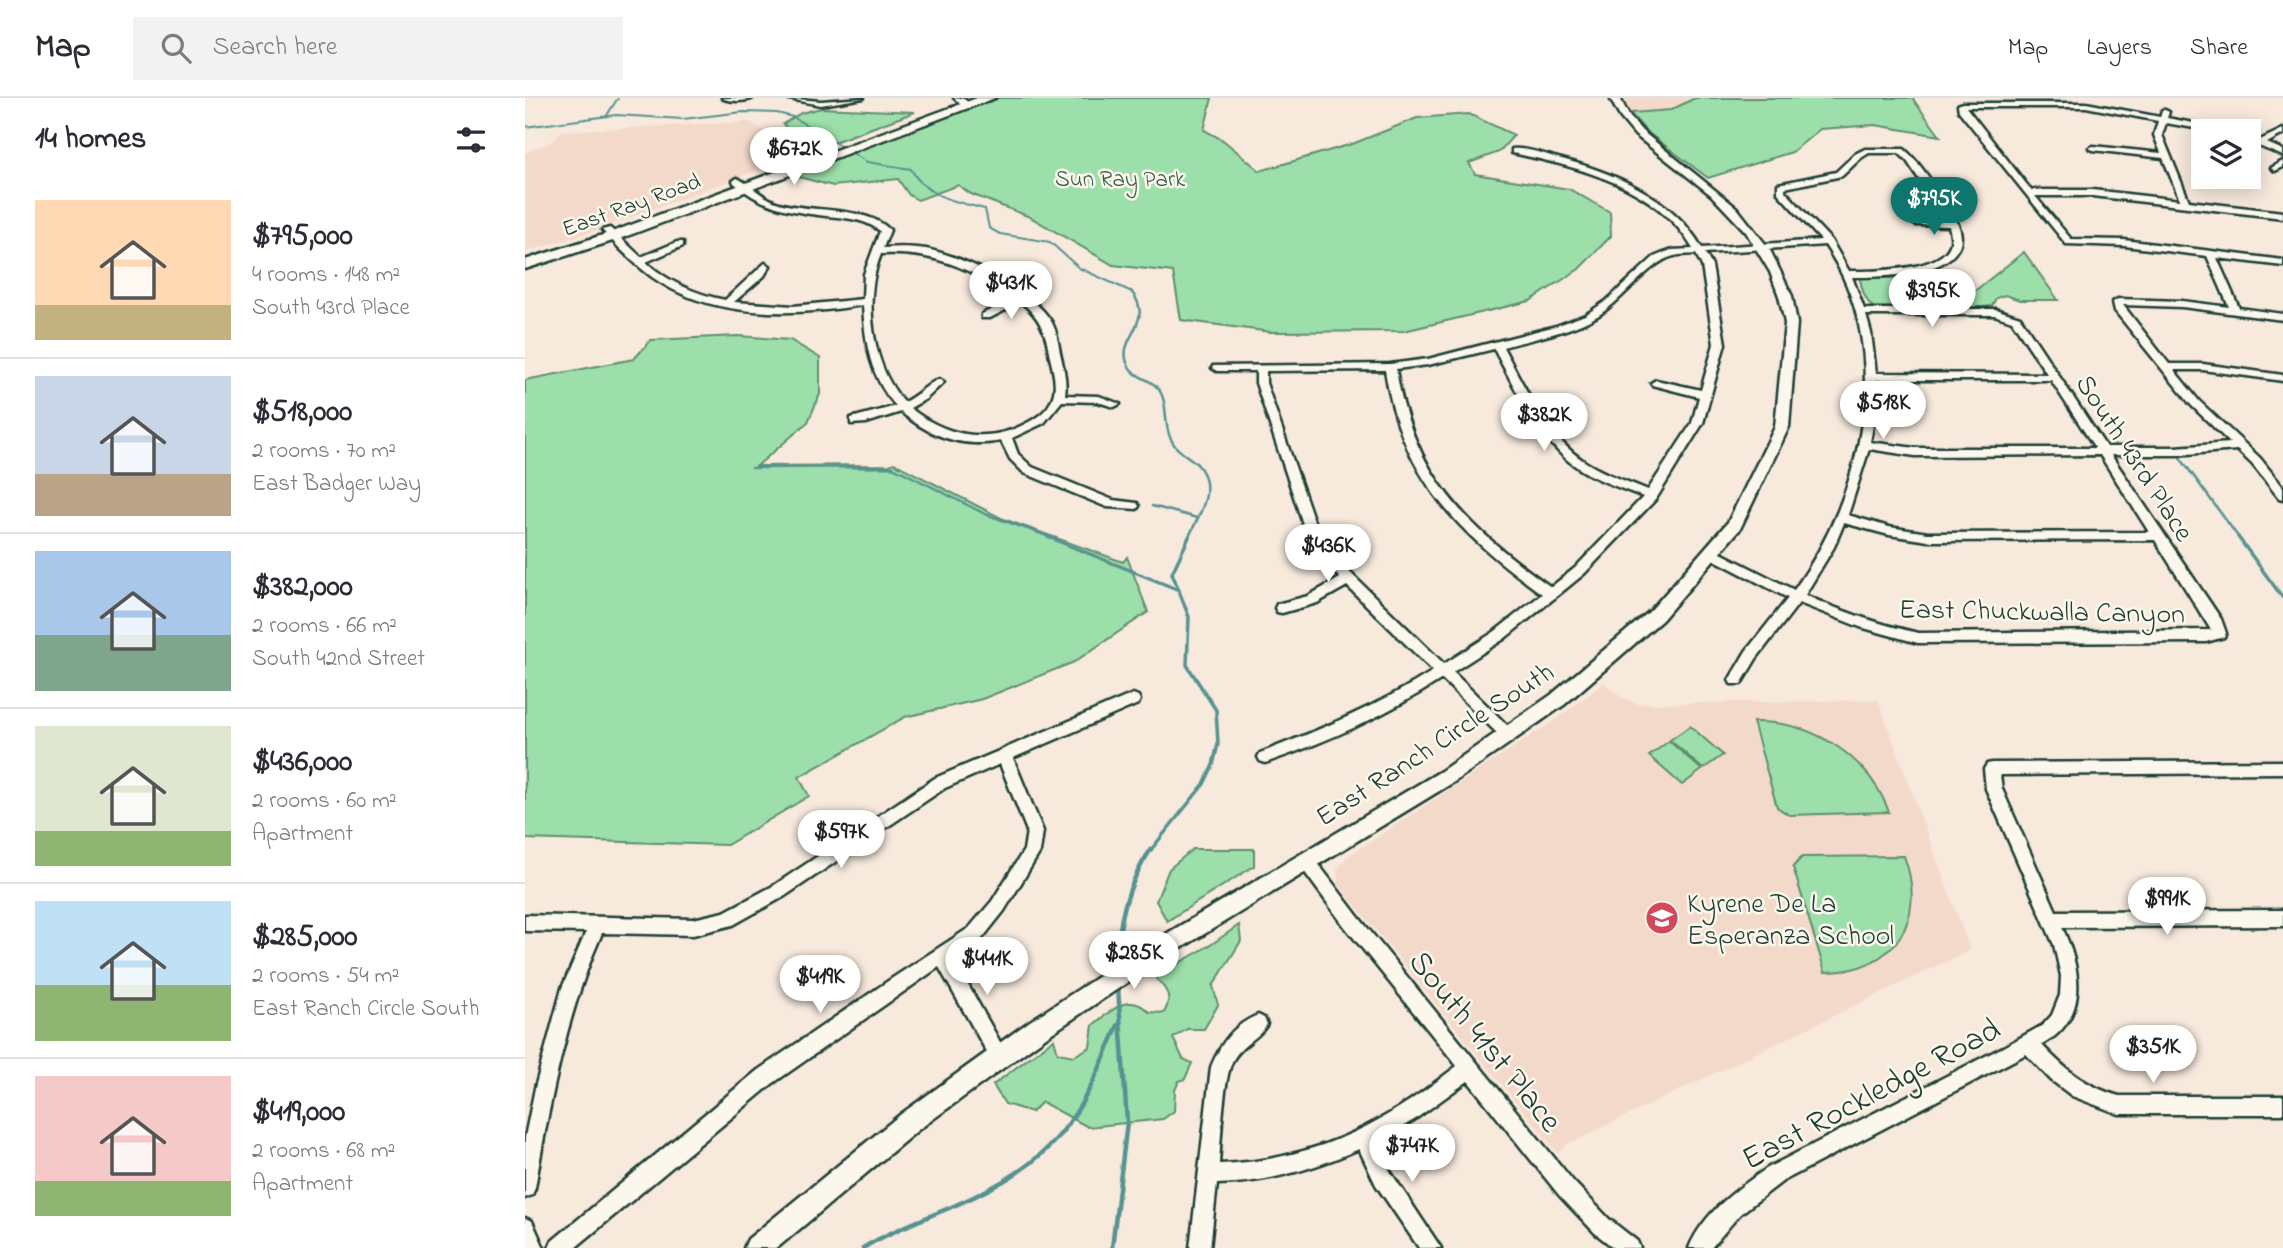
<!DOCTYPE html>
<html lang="en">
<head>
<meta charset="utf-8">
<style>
	:root { --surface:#fff; --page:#f2f2f3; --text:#2b2b33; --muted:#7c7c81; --line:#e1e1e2; --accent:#0f766e }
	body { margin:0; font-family:"Indie Flower",sans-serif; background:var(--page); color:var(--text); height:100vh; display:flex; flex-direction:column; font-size:26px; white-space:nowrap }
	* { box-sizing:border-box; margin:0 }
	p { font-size:23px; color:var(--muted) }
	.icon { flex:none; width:38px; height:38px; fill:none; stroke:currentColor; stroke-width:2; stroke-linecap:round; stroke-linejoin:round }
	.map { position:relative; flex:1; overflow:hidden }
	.panel { display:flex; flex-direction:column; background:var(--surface); width:525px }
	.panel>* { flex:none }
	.controls { position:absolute; left:1666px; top:21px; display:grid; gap:14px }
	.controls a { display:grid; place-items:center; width:70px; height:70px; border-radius:0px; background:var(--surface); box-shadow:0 4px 18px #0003; font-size:35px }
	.price { position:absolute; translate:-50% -60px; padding:0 16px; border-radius:24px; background:#fff; color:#222; font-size:23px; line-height:46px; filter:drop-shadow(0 2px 4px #0008) }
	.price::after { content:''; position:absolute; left:50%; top:42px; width:21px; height:16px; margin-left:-10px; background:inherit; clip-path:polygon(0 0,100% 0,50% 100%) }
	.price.active { background:var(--accent); color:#fff }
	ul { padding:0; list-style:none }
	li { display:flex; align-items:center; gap:21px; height:175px; padding:0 35px }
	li+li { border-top:2px solid var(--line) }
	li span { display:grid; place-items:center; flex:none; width:196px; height:140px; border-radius:0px; color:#555 }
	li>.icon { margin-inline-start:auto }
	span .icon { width:84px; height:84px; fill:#fffc; stroke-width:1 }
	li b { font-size:30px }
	h2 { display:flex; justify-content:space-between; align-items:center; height:84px; padding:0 35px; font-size:30px }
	header { display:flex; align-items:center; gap:42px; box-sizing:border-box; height:98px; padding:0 35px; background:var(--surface); border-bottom:2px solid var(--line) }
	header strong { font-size:33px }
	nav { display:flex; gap:38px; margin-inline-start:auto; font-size:24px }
	.search { width:490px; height:63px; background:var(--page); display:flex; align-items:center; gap:18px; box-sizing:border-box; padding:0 24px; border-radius:0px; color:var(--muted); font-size:26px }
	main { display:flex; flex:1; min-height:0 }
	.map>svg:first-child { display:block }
</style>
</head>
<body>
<header>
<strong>Map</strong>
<div class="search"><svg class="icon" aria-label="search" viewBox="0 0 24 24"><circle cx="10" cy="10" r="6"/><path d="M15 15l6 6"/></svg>Search here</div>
<nav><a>Map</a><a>Layers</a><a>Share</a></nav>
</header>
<main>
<section class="panel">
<h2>14 homes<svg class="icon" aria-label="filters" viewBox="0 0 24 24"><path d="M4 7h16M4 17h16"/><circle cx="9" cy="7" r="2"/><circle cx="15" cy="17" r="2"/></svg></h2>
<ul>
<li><span style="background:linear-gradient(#ffd9b3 75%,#c2b280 0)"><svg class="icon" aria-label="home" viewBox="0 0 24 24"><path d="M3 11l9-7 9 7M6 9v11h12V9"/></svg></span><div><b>$795,000</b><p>4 rooms · 148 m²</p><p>South 43rd Place</p></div></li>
<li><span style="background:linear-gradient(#c9d6e8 70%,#b9a48a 0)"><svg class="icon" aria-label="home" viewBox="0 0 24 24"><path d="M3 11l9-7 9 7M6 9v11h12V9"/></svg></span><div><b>$518,000</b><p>2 rooms · 70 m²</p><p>East Badger Way</p></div></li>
<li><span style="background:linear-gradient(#a9c7e8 60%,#7fa58c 0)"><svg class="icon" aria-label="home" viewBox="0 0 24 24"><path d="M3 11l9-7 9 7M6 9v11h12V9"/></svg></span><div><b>$382,000</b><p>2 rooms · 66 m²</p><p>South 42nd Street</p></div></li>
<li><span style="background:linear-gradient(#dfe7d0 75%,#8fb573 0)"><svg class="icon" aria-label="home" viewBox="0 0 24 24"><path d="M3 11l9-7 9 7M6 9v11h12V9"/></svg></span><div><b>$436,000</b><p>2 rooms · 60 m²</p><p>Apartment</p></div></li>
<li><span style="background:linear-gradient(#bfe0f5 60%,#8fb573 0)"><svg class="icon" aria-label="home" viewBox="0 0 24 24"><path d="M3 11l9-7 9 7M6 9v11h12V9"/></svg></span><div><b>$285,000</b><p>2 rooms · 54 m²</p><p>East Ranch Circle South</p></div></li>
<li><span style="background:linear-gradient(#f6c9c9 75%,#8fb573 0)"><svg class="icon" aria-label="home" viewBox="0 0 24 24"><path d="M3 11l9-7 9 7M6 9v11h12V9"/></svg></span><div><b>$419,000</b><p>2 rooms · 68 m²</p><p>Apartment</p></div></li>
</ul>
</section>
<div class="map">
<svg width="1758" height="1150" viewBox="0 0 1758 1150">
	<rect width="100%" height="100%" fill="#f7e9dc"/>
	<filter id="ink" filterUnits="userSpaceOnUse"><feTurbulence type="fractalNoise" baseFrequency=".0143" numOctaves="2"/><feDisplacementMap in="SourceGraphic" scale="14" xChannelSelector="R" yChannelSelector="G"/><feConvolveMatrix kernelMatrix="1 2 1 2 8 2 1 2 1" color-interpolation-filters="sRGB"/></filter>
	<g filter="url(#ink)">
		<path fill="#f3d9c9" d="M 1099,0 L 1170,0 L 1146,12 L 1105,15 Z
			M 225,24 L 240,34 L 239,56 L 249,66 L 66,134 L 0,154 L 0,55 L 28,43 L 37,33 Z
			M 1079,585 L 1097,600 L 1113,606 L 1353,602 L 1445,852 L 1043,1046 L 1033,1055 L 814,787 L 812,772 L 822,759 L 1032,621 Z"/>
		<path fill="#9ddfaa" stroke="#5e8e6f" stroke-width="2" d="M 474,0 L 687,0 L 679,32 L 698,42 L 735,73 L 830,45 L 892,20 L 944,16 L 989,37 L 974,54 L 944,65 L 950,76 L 1044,91 L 1085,114 L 1086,138 L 1054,171 L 1005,203 L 879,233 L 746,234 L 656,222 L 648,174 L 588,167 L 505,119 L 446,96 L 433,87 L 393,102 L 384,97 L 373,81 L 308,88 L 262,76 Z
			M 1170,0 L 1387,0 L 1415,38 L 1350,27 L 1295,31 L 1267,54 L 1183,80 L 1121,33 L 1105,15 L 1146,12 Z
			M 296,10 L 390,14 L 249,66 L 239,56 L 239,42 L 255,42 L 264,33 L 258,26 L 276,15 Z
			M 1499,154 L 1533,202 L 1495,202 L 1480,197 L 1471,200 L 1467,208 L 1459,209 L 1351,211 C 1341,206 1337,192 1335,181 L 1338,180 L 1378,180 L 1404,174 L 1442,199 Z
			M 213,238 L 265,242 L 295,260 L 295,296 L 283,324 L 232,368 L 365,367 L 369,365 L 476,420 L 598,464 L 602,459 L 623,514 L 549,564 L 457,601 L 380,619 L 274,679 L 284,698 L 202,747 L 0,741 L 0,282 L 109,261 L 126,242 Z
			M 1228,624 C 1287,622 1343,658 1364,714 L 1264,717 L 1252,709 Z
			M 1165,628 L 1198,657 L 1178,671 L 1145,642 Z
			M 1144,643 L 1177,672 L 1157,687 L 1124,658 Z
			M 668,751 L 729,751 L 729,768 L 642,823 L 631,803 L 644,771 Z
			M 1379,758 C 1403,822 1369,874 1300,874 L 1268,769 L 1277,759 Z
			M 714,827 L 716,843 L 688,888 L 693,907 L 679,931 L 662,931 L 648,940 L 658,961 L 667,965 L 660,981 L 654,983 L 650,992 L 649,1013 L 638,1021 L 563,1029 L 517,1004 L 507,1014 L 480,1006 L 468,987 L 529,941 L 533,955 L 549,958 L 565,949 L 568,927 C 586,913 604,893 624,914 L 639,915 C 648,898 642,892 630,879 L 687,846 Z"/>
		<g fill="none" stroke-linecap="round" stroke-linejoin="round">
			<path stroke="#569292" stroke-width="2" d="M 82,17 L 93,0
				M 0,29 L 91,17 L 158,21 L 218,14 L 252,15 L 268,19 L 342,64 L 386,71 C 400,99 432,104 460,111 L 464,130 L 475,136 L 525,144 L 554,170 L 607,194"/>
			<path stroke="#569292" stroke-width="2.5" d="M 606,193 C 632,225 590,240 603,267 C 609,279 623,280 632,289 C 645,304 637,329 648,345 C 653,354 665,359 672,366 C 693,389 674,418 663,440
				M 1651,354 L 1714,440
				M 227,370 L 368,369 L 460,416 L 528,440
				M 627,408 L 672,420"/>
			<path stroke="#569292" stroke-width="3.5" d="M 523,439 L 654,492
				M 1713,439 L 1758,500
				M 625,753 L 679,686 L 688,667 L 693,646 L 691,612 L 662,567 L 664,519 L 647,475 L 664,439"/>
			<path stroke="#569292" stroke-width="4.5" d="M 592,868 C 593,824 601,788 626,751
				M 338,1150 C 367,1132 399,1121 431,1107 C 532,1062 552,1026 593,927
				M 587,1150 L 602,1024 L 593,889"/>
			<defs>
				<path id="minor" d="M 197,0 L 228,0 C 221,4 204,4 197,0 Z
					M 259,0 L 296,3 L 339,0 L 296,7 Z
					M 429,0 L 438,0 L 446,7 L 439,9 Z
					M 1437,5 L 1561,5 L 1635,19 L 1637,12 L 1640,12 L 1644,14 L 1642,20 L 1700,31 L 1701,33 L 1686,33 L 1641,25 L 1637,37 L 1664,103 L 1758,114 L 1758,120 L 1567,98 L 1510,98 L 1546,141 L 1599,142 L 1758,162 L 1758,168 L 1692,160 L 1714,210 L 1758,216 L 1758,222 L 1657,209 L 1598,207 L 1644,266 L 1678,266 L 1758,277 L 1758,283 L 1678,272 L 1649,272 L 1674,303 L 1735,360 L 1758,389 L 1758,401 L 1754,400 L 1727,366 L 1712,352 L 1650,357 L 1586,357 L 1696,521 L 1701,535 L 1699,539 L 1681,544 L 1393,545 L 1335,529 L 1274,505 L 1231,561 L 1216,586 L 1206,586 L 1204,582 L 1221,553 L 1263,500 L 1184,459 L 1182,456 L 1188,451 L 1192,453 L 1269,492 C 1339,395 1371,251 1300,147 L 1180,155 L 1187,168 L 1200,246 L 1178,325 L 1131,401 L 1059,476 L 979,541 L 928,574 L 989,634 L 991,638 L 989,642 L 984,644 L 979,642 L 917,581 C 862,617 802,644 740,665 L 735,663 L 733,659 L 735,655 C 795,632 854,607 908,573 L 822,488 L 792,505 L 757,515 L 752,514 L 750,510 L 752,506 L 783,498 L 815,480 L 795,461 L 780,432 L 731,285 L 731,273 L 692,273 L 687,270 L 688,268 L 865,266 L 903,261 L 1031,228 L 1060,217 L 1081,203 L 1129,159 L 1146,152 L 1168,151 C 1132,87 1052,69 987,55 L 987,51 C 1001,50 1016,55 1029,59 C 1085,73 1147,97 1177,150 L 1296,142 L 1253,95 L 1253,86 L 1311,74 L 1330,56 L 1340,51 L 1379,51 C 1394,64 1405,81 1416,97 C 1424,110 1440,130 1435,146 C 1424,179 1354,179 1327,179 L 1339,211 L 1470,211 L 1495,219 L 1581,349 L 1650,349 L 1705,345 L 1666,307 L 1590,213 L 1588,204 L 1593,201 L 1657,203 L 1704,209 L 1682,158 L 1599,148 L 1541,146 L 1434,13 L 1433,7 ZM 1441,9 L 1561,9 L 1633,23 L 1629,37 L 1636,55 L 1568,48 L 1564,50 L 1568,52 L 1638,60 L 1655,102 L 1567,92 L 1506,92 ZM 1344,55 L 1374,55 L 1382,63 L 1421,122 L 1391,121 L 1386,124 L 1391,127 L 1424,128 C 1425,132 1427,140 1426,144 C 1420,174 1346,173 1324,173 L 1306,142 L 1260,93 L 1260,90 L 1317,78 L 1336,60 ZM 1171,156 L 1177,168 L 1189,246 L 1176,292 L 1131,282 L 1126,285 L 1127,287 L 1174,299 L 1167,325 L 1123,392 C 1102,383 1078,376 1059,363 C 1021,338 999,287 978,249 C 1007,241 1040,235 1067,221 C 1094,208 1124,163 1149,158 C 1156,156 1164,157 1171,156 ZM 1341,217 L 1469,217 L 1487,223 L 1522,276 L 1351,275 L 1346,235 ZM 969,251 C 989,288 1014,342 1049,367 C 1069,382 1095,389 1118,399 L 1050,470 L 1026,489 C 943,430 887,377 871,271 L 903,267 ZM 860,272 C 876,379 934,436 1017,496 L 969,534 L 919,566 L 805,455 L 792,432 L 741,285 L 741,273 ZM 1351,282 L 1526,282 L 1570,350 L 1390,350 L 1345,344 L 1349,322 ZM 1344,351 L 1390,358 L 1575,357 L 1624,434 L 1403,435 L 1364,429 L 1323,417 ZM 1319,425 L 1364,437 L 1403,443 L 1630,442 L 1686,532 L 1393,535 C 1354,526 1317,514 1280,497 L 1309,449 Z
					M 1758,31 L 1758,36 L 1742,45 L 1758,52 L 1758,58 L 1724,44 L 1724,39 L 1735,42 Z
					M 1758,63 L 1758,69 L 1750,73 L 1746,70 Z
					M 212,80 C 227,87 237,100 254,105 C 287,115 340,107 365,132 L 358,150 C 373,149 387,149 401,151 C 439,159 505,190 526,223 C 533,235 533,247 536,259 C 539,272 542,284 540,297 L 574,298 L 595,306 L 589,309 L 573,304 L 537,303 L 519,325 L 487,340 L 493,356 L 507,369 L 588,402 L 612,405 L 614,408 L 612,411 L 582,409 L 499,375 L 485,361 L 476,343 C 439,350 405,339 376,314 L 341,325 L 326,326 L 326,320 L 371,308 C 345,280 340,244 338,207 C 272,218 191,221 133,183 C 113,170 94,150 77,132 L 85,130 L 116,159 L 152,144 L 158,144 L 158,148 L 121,164 C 143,184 170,196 200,202 L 240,165 L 245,168 L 239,178 L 209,204 L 268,208 L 338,201 L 339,176 L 355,133 C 338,119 315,120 293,117 C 259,113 235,107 209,85 L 208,83 ZM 356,156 C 408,153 447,171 490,200 L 457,216 L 457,220 L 465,220 L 496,204 C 516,220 521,235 525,259 C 528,273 533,288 527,301 C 523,313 510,321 500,326 C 460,347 419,337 385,310 L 401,301 L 419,284 L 414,281 C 402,286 392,298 379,304 C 346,268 338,200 356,156 Z
					M 608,596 L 613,598 L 615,602 L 613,606 L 488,660 L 518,733 L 515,754 L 479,813 L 456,842 L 428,860 L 480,953 L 483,959 L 480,965 L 474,968 L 468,965 L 414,869 L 247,986 L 50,1150 L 24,1150 L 27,1143 L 233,972 L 366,881 L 444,830 L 467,803 L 499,752 L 502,733 L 475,666 L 420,690 L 260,798 L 208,827 L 168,837 L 77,835 C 41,916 25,1003 10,1090 L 7,1097 L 0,1100 L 0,1039 L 10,990 L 37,890 L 61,834 L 0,833 L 0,817 L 168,821 L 199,814 L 248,788 L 410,680 Z
					M 1758,663 L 1758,675 L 1475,677 L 1477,691 L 1531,813 L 1758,812 L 1758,828 L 1537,829 C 1557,872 1564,920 1517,947 C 1539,971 1562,989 1594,998 L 1758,998 L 1758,1016 L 1594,1016 L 1547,998 L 1526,982 L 1501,956 L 1258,1083 L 1215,1116 L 1186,1150 L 1164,1150 C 1178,1115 1214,1089 1244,1069 L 1484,946 L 1518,927 L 1527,917 L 1535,897 L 1536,878 L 1529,847 L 1461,691 L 1459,671 L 1462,666 L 1467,665 Z
					M 782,757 L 788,759 L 832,817 L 1048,1083 L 1084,1121 L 1112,1143 L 1115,1150 L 1089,1150 L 1070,1135 L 1034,1097 L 943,983 L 889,1022 L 850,1044 L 865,1073 L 916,1150 L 894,1150 L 851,1087 L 834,1051 C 789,1071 741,1085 692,1086 L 685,1150 L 665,1150 L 686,969 C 696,945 708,927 733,917 L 739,920 L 742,926 C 737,938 717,946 708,962 C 698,979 696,1043 694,1066 C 749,1065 808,1048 855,1021 C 882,1006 907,987 932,968 L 820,829 L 776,769 L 774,764 L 776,759 Z
					M 0,1120 L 7,1123 L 19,1150 L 0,1150 Z"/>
				<path id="tertiary" d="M 1085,0 L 1095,0 L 1104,18 L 1117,33 L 1212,110 L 1245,152 L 1267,198 L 1272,225 L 1264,329 L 1215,431 L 1137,522 L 1039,607 L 929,684 L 630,866 L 521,939 L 393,1032 L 252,1150 L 219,1150 L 223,1141 L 376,1016 L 505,923 L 614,852 L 916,673 L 1026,597 L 1125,513 L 1203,424 L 1250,329 L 1260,225 L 1254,198 L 1245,174 L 1221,134 L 1186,97 L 1110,37 L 1095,19 Z"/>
				<path id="secondary" d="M 452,0 L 470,0 L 94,141 L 0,171 L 0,162 L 84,135 Z"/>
			</defs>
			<use href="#minor" stroke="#1f3d34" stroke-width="5"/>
			<use href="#tertiary" stroke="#1f3d34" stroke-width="5"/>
			<use href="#secondary" stroke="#1f3d34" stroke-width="5"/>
			<use href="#minor" fill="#fbf7ec" fill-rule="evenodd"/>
			<use href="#tertiary" fill="#fbf7ec" fill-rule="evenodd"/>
			<use href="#secondary" fill="#fbf7ec" fill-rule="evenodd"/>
		</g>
	</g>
	<defs>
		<symbol id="school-disc" viewBox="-11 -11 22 22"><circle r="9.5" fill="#d1495b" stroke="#fbf7ec"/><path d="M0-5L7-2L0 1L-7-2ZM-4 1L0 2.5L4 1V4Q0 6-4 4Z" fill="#fff"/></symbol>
	</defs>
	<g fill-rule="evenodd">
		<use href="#school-disc" x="1118" y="801" width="38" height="38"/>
	</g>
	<g text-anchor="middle" stroke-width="5" stroke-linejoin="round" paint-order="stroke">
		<g font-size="23" fill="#385d4c" stroke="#fbf7ec">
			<text x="595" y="88">Sun Ray Park</text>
		</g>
		<g font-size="23" fill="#1f3d34" stroke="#fbf7ec">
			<text transform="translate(106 106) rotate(-20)" y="8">East Ray Road</text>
		</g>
		<g font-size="28" fill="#1f3d34" stroke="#fbf7ec">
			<text transform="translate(1611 359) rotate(57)" y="10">South 43rd Place</text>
			<text transform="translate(1517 512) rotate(1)" y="10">East Chuckwalla Canyon</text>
			<text transform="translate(909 645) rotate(-33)" y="10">East Ranch Circle South</text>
		</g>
		<g font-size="28" fill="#1f3d34" stroke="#fbf7ec" text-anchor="start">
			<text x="1162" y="814">Kyrene De La<tspan x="1162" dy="32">Esperanza School</tspan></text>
		</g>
		<g font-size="33" fill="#1f3d34" stroke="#fbf7ec">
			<text transform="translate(962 942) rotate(51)" y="12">South 41st Place</text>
			<text transform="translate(1345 994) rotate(-28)" y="12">East Rockledge Road</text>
		</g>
	</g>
</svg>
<div class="controls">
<a><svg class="icon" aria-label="layers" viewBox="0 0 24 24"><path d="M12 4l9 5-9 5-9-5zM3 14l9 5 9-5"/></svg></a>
</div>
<b class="price" style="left:269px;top:89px">$672K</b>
<b class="price active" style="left:1409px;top:139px">$795K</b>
<b class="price" style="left:486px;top:223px">$431K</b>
<b class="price" style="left:1407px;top:231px">$395K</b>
<b class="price" style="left:1358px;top:343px">$518K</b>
<b class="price" style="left:1019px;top:355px">$382K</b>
<b class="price" style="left:803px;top:486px">$436K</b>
<b class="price" style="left:316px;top:772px">$597K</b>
<b class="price" style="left:1642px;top:839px">$991K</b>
<b class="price" style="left:609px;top:893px">$285K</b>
<b class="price" style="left:462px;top:899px">$441K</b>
<b class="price" style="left:295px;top:917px">$419K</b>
<b class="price" style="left:1628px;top:987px">$351K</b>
<b class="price" style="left:887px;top:1086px">$747K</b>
</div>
</main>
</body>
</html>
